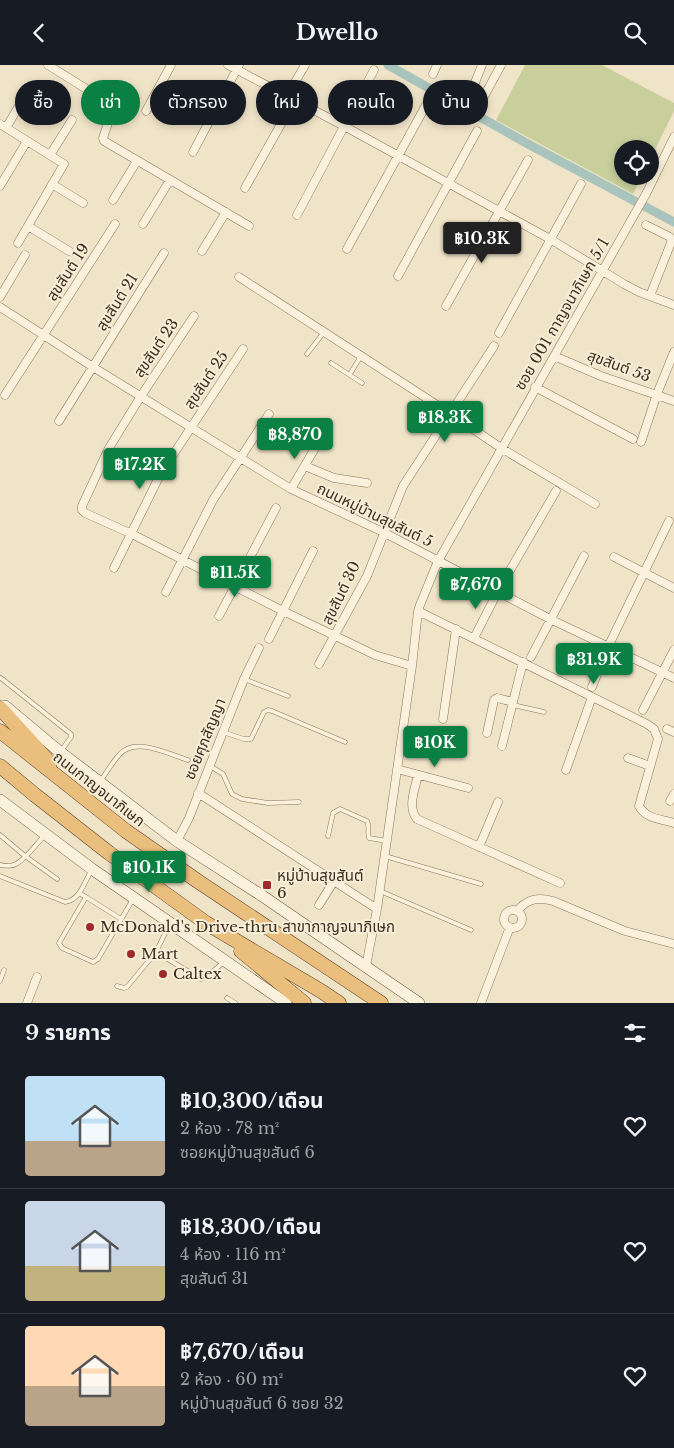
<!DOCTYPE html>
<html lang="th">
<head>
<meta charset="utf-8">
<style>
	:root { --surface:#171b24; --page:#20242c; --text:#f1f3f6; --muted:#9ea1a6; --line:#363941; --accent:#0b8043 }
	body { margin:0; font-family:"Libre Baskerville","Noto Sans Thai",serif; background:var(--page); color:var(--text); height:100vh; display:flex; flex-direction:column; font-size:19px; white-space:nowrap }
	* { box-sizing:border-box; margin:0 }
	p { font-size:16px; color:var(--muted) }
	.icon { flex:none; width:28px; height:28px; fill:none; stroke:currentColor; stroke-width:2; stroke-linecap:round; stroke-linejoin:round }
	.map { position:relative; height:938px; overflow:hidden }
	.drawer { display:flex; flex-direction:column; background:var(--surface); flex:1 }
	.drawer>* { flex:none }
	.top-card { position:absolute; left:15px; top:15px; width:645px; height:45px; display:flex; gap:10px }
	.controls { position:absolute; left:614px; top:75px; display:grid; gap:10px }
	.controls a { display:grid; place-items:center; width:45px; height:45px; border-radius:50%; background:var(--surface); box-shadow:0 2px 8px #0003; font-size:25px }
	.price { position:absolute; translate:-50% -42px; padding:0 11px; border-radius:5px; background:var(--accent); color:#fff; font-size:16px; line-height:32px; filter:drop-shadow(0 1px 2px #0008) }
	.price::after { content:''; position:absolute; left:50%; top:30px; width:15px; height:11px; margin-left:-8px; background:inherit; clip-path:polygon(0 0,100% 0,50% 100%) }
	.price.on { background:#222; color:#fff }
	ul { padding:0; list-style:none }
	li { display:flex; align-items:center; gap:15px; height:125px; padding:0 25px }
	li+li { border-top:1px solid var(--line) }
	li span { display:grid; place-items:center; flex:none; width:140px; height:100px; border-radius:5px; color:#555 }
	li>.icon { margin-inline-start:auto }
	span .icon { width:60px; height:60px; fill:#fffc; stroke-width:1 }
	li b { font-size:21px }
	h2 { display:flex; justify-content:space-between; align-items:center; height:60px; padding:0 25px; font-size:21px }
	.pill { padding:0 18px; border-radius:22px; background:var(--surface); box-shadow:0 2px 8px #0003; font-size:18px; line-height:45px }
	.pill.on { background:var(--accent); color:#fff }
	header { display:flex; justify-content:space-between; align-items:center; height:65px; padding:0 25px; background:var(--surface); font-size:22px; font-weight:700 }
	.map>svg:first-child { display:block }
</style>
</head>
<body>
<header><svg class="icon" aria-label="back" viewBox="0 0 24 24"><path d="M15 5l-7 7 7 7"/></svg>Dwello<svg class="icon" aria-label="search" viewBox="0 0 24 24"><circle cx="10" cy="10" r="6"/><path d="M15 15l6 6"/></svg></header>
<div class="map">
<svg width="674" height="938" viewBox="0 0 674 938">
	<rect width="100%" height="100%" fill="#f0e4c8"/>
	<path fill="#c9cf9b" d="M 525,0 L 602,0 L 674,38 L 674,46 L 650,95 L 650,84 L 622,84 L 622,111 L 642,111 L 633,129 L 496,55 Z"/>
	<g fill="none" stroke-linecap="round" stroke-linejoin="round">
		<path stroke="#a9c4bc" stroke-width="9" d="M 388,0 L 528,79 L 674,157"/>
		<defs>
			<path id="service" d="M 307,289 L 324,267
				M 331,298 L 362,318
				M 350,309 L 361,291
				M 1,613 L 71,669 L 71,672 L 61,686
				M 244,614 L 288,631
				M 513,640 L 544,647
				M 223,667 L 244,674 L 251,674 L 264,647 L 268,645 L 272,646 L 345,677
				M 210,701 L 223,709 L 232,729 L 242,734 L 268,738 L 299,737
				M 101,715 C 107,707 112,698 119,690 C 135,671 168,689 188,695
				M 0,770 L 25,791 L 57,814
				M 328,771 L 333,748 L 340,744 L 367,756 C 370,761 367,767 369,773 L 387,776
				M 385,791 L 481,819
				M 0,800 C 5,801 11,802 16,799 C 27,793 36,779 45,770
				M 0,811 L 65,837 C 80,835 84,818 91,806
				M 380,826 L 471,865
				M 79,828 L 86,832 L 59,878 L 62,883 L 93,897 L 98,894 L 133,834
				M 86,832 L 121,854
				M 169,860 L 156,887 L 201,914 L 206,912 L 224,897
				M 0,916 L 4,905
				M 117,921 L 124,923 L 127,922 L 156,887
				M 227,933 L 235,938"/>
			<path id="minor" d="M 48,0 L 112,40 L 113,43 L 103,73 L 104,76 L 249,161
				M 228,0 L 344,61 L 550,174 L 624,219 L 639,227 L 674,240
				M 482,0 L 470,30 L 470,32 L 481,37 L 501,0
				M 433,9 L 437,0
				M 287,31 L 305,0
				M 146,46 L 171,0
				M 0,59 L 64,99 L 18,178
				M 6,63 L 26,29
				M 193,87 L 239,0
				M 50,90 L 72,55
				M 52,119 L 83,138
				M 0,121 L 27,76
				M 245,123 L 294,36
				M 113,135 L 137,96
				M 297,150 L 374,5
				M 143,159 L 170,115
				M 646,160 L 670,172 L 672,175 L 650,231
				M 28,161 L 69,186
				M 347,184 L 426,40
				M 202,186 L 226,147
				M 398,211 L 477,66
				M 239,212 L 451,349 L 501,383 L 595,439
				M 0,232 L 25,190
				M 446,241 L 528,95
				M 0,242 L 93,302 L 291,424 L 383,467 L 550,554 L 674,613
				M 194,251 L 141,331 L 109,383 L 82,441 L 82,445 L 85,448 L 132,469 L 283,546 L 375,590 L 412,601
				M 499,268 L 581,119
				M 554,291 L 601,311 L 674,336
				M 535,322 L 633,374
				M 5,330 L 115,159
				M 59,356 L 164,188
				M 641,377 L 657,329 L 674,287
				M 305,401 L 334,413 L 367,418
				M 291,424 L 318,378
				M 614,492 L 674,523
				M 114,503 L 161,408 L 243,284
				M 166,527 L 213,435 L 269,349
				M 418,546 L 647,659 L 654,664 L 658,674 L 639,741 C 646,754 661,754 674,758
				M 219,551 L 276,443
				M 474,573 L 498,526 L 556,426
				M 269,574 L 313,486
				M 531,592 L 584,491
				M 319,599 L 367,511 L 403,421 L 494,281
				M 592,622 L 608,582 L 669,456
				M 643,645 L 674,585
				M 443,654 L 456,564
				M 667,664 L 674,667
				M 487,668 L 494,635 L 497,633 L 513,637
				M 502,681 L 523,597
				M 628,693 L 650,701
				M 397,704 L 468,723
				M 566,705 L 592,632
				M 418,710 C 415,724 407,742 417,754 L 560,818
				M 198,728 L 377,844
				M 670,736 L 674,729
				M 177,776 L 189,753 L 244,614 L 259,583
				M 479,782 L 498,737
				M 319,840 L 334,816
				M504 854a9 9 0 1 1 18 0a9 9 0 1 1-18 0Z
				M 517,846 C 528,833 539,832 553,836 L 625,866 L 674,879
				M 366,901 L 377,844 L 412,601 L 418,546 L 420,540 L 438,496 L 646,129 L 674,72
				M 27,938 L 37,912
				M 481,938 L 510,862"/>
			<path id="secondary" d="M 5,641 L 60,687 L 177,776 L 261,830 L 419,938
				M 0,735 L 92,804 L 286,938"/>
			<path id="trunk" d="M 0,643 L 50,698
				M 0,666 L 126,766 L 199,817 L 381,938
				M 0,701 L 35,730 L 109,788 L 206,858 L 321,926 L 339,938
				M 241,886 L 304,938"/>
		</defs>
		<use href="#service" stroke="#8d765c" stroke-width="5"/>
		<use href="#minor" stroke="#8d765c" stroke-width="9"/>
		<use href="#secondary" stroke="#6f573f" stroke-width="12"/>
		<use href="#trunk" stroke="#5b4430" stroke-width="15"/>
		<use href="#service" stroke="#faf1dc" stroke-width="4"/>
		<use href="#minor" stroke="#faf1dc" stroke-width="8"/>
		<use href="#secondary" stroke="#faf1dc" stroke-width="11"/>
		<use href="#trunk" stroke="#eabe7c" stroke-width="14"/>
	</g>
	<g fill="#9e2a2b" stroke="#f7eed8" stroke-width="2">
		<rect x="262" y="815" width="10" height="10" rx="2.5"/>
		<circle cx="90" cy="862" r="5"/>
		<circle cx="131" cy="889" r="5"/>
		<circle cx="163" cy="909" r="5"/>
	</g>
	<g text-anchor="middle" stroke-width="4" stroke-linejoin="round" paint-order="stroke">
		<g font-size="15" fill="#3d2e20" stroke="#f7eed8">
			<text transform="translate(68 207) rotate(-57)" y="5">สุขสันต์ 19</text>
			<text transform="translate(117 237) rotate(-58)" y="5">สุขสันต์ 21</text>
			<text transform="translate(562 249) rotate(-60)" y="5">ซอย 001 กาญจนาภิเษก 5/1</text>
			<text transform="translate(156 283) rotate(-56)" y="5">สุขสันต์ 23</text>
			<text transform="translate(619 301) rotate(20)" y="5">สุขสันต์ 53</text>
			<text transform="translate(206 315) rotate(-56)" y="5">สุขสันต์ 25</text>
			<text transform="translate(375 450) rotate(26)" y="5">ถนนหมู่บ้านสุขสันต์ 5</text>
			<text transform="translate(341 528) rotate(-64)" y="5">สุขสันต์ 30</text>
			<text transform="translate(205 674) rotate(-68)" y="5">ซอยศุภสัญญา</text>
			<text transform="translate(99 724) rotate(38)" y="5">ถนนกาญจนาภิเษก</text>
		</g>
		<g font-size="15" fill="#3d2e20" stroke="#f7eed8" text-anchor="start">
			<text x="277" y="816">หมู่บ้านสุขสันต์<tspan x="277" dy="17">6</tspan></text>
			<text x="100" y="867">McDonald's Drive-thru สาขากาญจนาภิเษก</text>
			<text x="141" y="894">Mart</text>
			<text x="173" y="914">Caltex</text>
		</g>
	</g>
</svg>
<div class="controls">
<a><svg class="icon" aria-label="locate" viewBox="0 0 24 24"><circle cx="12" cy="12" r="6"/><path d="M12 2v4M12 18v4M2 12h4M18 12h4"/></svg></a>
</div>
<b class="price on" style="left:482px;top:199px">฿10.3K</b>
<b class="price" style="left:445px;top:378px">฿18.3K</b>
<b class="price" style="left:295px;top:395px">฿8,870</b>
<b class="price" style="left:140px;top:425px">฿17.2K</b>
<b class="price" style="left:235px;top:533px">฿11.5K</b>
<b class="price" style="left:476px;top:545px">฿7,670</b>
<b class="price" style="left:594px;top:620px">฿31.9K</b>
<b class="price" style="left:435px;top:703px">฿10K</b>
<b class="price" style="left:149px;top:828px">฿10.1K</b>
<div class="top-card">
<a class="pill">ซื้อ</a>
<a class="pill on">เช่า</a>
<a class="pill">ตัวกรอง</a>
<a class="pill">ใหม่</a>
<a class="pill">คอนโด</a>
<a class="pill">บ้าน</a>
</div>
</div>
<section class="drawer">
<h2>9 รายการ<svg class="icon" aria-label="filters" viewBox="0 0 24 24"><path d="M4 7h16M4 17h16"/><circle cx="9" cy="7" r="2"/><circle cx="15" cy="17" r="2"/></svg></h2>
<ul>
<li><span style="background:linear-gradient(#bfe0f5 65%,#b9a48a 0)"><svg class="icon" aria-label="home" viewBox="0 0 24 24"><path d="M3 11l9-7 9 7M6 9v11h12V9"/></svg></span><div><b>฿10,300/เดือน</b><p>2 ห้อง · 78 m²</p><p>ซอยหมู่บ้านสุขสันต์ 6</p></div><svg class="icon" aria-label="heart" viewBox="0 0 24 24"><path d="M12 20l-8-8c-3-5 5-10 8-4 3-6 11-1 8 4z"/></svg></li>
<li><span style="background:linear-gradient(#c9d6e8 65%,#c2b280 0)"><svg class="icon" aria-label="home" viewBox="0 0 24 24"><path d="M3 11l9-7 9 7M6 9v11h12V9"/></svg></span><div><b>฿18,300/เดือน</b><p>4 ห้อง · 116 m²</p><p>สุขสันต์ 31</p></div><svg class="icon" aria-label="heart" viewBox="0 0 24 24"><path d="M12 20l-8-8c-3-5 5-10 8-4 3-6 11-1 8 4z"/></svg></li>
<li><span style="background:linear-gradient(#ffd9b3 60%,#b9a48a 0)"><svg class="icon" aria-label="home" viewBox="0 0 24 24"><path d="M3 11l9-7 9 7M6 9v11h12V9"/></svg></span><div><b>฿7,670/เดือน</b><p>2 ห้อง · 60 m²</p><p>หมู่บ้านสุขสันต์ 6 ซอย 32</p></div><svg class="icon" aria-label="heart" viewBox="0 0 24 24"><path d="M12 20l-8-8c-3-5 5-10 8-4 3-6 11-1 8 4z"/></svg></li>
</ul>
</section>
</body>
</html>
